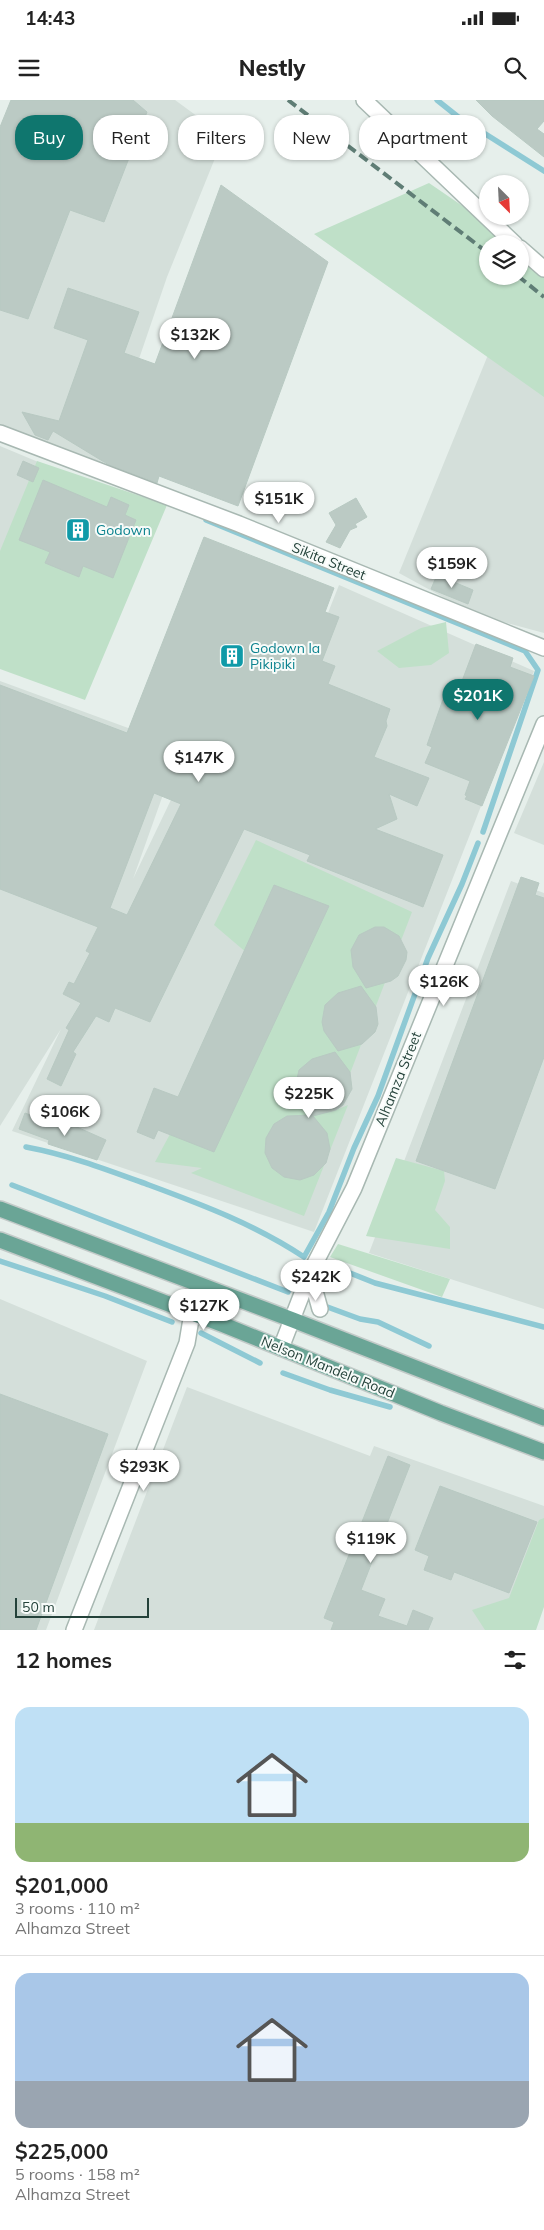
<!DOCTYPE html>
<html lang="en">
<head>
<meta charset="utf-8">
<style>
	:root { --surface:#fff; --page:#f6f6f6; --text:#222; --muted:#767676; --line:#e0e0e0; --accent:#0f766e }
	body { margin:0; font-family:Mulish,sans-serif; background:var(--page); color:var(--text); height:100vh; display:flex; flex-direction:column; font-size:19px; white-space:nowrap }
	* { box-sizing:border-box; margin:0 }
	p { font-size:16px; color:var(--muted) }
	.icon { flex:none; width:28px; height:28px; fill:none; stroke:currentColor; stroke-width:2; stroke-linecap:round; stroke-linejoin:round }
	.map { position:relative; height:1530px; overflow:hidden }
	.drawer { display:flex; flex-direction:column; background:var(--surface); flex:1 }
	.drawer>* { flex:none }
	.hud { position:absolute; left:15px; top:15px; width:515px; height:45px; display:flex; gap:10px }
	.needle { width:32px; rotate:156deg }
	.fabs { position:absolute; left:479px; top:75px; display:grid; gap:10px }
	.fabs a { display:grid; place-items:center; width:50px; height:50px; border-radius:50%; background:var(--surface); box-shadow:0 1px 4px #0004; font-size:25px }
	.scale { position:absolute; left:15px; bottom:12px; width:134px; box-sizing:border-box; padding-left:5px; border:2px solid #24423a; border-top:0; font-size:14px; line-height:18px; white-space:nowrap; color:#24423a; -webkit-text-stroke:4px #f7fbf9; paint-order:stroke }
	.price { position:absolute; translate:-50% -42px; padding:0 11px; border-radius:18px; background:#fff; color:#222; font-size:16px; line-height:32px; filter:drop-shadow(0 1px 2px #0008) }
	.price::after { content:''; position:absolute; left:50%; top:30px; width:15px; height:11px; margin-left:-8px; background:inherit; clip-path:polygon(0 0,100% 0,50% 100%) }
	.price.on { background:var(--accent); color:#fff }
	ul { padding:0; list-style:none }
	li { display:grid; align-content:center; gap:10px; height:265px; padding:0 15px }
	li+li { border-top:1px solid var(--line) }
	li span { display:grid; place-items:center; height:155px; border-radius:15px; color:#555 }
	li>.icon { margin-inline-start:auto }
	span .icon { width:90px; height:90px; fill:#fffc; stroke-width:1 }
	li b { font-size:21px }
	h2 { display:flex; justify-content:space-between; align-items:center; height:60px; padding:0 15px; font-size:21px }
	.pill { padding:0 18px; border-radius:20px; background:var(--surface); box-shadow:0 1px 4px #0004; font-size:18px; line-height:45px }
	.pill.on { background:var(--accent); color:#fff }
	.status { display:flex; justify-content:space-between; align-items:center; height:35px; padding:0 25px; background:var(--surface); direction:ltr }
	.status svg { height:14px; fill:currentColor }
	header { display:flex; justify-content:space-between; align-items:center; height:65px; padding:0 15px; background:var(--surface); font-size:22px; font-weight:800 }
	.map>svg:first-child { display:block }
</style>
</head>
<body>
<div class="status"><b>14:43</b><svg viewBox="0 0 49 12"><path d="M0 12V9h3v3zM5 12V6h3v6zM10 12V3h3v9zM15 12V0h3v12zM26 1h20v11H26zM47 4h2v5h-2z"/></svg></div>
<header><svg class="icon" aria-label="menu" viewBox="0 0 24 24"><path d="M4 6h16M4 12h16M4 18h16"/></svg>Nestly<svg class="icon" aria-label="search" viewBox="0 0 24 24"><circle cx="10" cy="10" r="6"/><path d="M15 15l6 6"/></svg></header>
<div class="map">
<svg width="544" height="1530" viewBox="0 0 544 1530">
	<rect width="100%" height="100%" fill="#e6efeb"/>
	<path fill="#d4dfda" d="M 67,0 L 175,0 L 224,36 L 167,177 L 102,367 L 0,326 L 0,179 Z
		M 490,250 L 544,289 L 544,533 L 474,514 L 399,473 Z
		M 0,346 L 43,364 L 0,472 Z
		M 339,485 L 534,571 L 314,1132 L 12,1031 L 61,929 L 0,1026 L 0,581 L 180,647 L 133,779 L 191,658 L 263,678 Z
		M 544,662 L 544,745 L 514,733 Z
		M 511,781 L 544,793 L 544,1209 L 369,1153 Z
		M 0,1199 L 147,1261 L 46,1530 L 0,1530 Z
		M 187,1287 L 370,1356 L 374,1346 L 544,1406 L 544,1435 L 511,1530 L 94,1530 Z"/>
	<path fill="#bfe0c8" d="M 429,83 L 518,144 L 488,144 L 488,176 L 520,176 L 520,145 L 544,162 L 544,297 L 314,134 Z
		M 37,361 L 167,405 L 85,600 L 0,569 L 0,451 Z
		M 446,522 L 449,553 L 431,565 L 399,568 L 377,551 L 421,528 Z
		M 256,740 L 412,812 L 336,1010 L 301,1025 L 348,1005 L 304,1116 L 191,1073 L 202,1068 L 155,1062 L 261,865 L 214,825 Z
		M 396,1058 L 444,1071 L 445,1081 L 435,1110 L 450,1127 L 450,1149 L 366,1136 Z
		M 338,1144 L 450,1179 L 442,1197 L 330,1157 Z
		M 544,1418 L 544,1507 L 536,1530 L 485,1530 L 472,1510 L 509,1498 L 539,1420 Z"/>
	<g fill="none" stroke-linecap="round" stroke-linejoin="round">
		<path stroke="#8ec9d4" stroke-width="5.5" d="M 437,0 L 457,16 L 544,71
			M 206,420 L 525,551 L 538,570 L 483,732
			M 26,1047 C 69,1055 108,1070 149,1085 C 203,1105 256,1125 304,1157 L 329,1112 L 354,1048 L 378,996 L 428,858 L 462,784 L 478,743
			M 12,1085 L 288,1192
			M 0,1161 L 105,1196 L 172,1222
			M 330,1165 L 375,1183 L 544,1227
			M 322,1205 L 360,1219 L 378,1222 L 429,1246
			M 201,1233 L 260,1263
			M 283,1273 L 330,1290 L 390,1307"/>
	</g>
	<path fill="#bbcac4" stroke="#b8c9c2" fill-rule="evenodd" d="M 11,0 L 133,0 L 147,12 L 104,122 L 70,110 L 28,219 L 0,210 L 0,27 Z
		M 476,0 L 544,0 L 544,21 L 537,29 L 544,34 L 544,57 L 492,16 Z
		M 221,85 L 328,162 L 238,406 L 159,376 L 157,383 L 109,365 L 53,331 L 48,340 L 35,335 L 22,312 L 59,321 L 88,240 L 54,228 L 68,188 L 139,212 L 124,253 L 155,264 Z
		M 23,361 L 39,368 L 33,382 L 17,375 Z
		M 43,380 L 107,407 L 111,397 L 129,405 L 125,415 L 136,420 L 113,478 L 83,466 L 79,477 L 45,463 L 50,452 L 19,440 Z
		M 356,398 L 367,417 L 355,424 L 357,427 L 350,430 L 340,448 L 326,442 L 336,425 L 329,413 Z
		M 204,437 L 334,488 L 325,512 L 339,517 L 322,561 L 335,566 L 328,584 L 390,609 L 386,621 L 387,626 L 374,657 L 429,678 L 417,706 L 389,694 L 397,719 L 375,729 L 443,755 L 423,807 L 307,761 L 310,755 L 244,729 L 150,922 L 115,908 L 109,922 L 96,916 L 73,952 L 76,954 L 61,986 L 47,979 L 69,930 L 66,928 L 81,903 L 63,894 L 69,882 L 74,884 L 90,853 L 86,851 L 98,827 L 0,789 L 0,585 L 127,633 ZM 154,693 L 181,704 L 127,815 L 110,808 Z
		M 437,475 L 473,490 L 468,504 L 431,489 Z
		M 476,544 L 513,558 L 510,567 L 534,576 L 482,706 L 465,699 L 467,696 L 465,695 L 470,681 L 425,663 L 432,647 L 427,645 L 448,585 L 459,589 Z
		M 521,777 L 539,783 L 535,795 L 544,798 L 544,957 L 495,1089 L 416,1061 Z
		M 274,785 L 329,806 L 214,1052 L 158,1030 L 154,1039 L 137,1032 L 154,988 L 178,997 Z
		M 375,827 L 384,827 L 399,836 L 407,852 L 406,860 L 398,876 L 391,881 L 366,888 L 353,867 L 351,850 L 359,835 Z
		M 361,886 L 376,907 L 378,924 L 375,932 L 362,944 L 338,951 L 324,931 L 322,922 L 325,905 L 338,893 Z
		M 335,952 L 350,972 L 352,989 L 343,1005 L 336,1010 L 313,1016 L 327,1033 L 330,1049 L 326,1063 L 314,1075 L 300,1080 L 284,1077 L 272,1068 L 265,1053 L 266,1038 L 274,1024 L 287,1016 L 310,1015 L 298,996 L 295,988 L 299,970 L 312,959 Z
		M 25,1013 L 68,1029 L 70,1024 L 106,1040 L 97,1060 L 48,1044 L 49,1040 L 19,1029 Z
		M 0,1294 L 108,1334 L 36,1530 L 0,1530 Z
		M 388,1356 L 410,1365 L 361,1490 L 385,1499 L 378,1516 L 407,1526 L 413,1510 L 433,1518 L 428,1530 L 331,1530 L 334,1522 L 324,1518 Z
		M 440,1386 L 537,1422 L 509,1493 L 454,1472 L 451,1480 L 424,1470 L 429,1456 L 415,1450 Z"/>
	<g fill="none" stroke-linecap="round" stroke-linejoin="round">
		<defs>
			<path id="minor" d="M 364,0 L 515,144
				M 520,148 L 544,169
				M 0,333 L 239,424 L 544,548
				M 310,1173 L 320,1209
				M 281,1248 L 310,1173 L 354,1088 L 544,624
				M 74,1530 L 187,1243 L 192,1213"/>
			<path id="major" d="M 0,1109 L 293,1220 L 544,1318
				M 0,1140 L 224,1225 L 441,1313 L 544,1352"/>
		</defs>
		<use href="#minor" stroke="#a8b8b2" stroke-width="18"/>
		<use href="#major" stroke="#c2cac8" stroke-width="18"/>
		<use href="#minor" stroke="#fff" stroke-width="15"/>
		<use href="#major" stroke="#6aa596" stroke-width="15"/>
		<path stroke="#5f7d75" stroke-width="4" stroke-dasharray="10 5" stroke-linecap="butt" d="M 288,0 L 488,153
			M 518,176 L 544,197"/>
	</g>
	<defs>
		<symbol id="building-square" viewBox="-11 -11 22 22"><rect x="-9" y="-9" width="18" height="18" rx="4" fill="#0f9aa8" stroke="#f7fbf9"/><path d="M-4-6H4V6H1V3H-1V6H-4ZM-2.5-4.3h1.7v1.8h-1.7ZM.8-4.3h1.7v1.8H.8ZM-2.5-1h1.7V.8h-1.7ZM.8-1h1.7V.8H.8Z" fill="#fff"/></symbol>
	</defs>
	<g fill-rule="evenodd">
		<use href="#building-square" x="64" y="416" width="28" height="28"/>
		<use href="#building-square" x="218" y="542" width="28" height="28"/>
	</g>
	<g text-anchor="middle" stroke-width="4" stroke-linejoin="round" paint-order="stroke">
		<g font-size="14" fill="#0d838f" stroke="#f7fbf9" text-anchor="start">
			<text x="96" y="435">Godown</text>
			<text x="250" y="553">Godown la<tspan x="250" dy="16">Pikipiki</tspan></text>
		</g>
		<g font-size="14" fill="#24423a" stroke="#f7fbf9">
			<text transform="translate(329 461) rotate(22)" y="5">Sikita Street</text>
			<text transform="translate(398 979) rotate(-68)" y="5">Alhamza Street</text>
			<text transform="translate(328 1267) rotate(22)" y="5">Nelson Mandela Road</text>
		</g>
	</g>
</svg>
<div class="fabs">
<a><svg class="needle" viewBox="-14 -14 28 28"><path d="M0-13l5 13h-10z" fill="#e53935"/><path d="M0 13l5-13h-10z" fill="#767676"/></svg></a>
<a><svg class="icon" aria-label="layers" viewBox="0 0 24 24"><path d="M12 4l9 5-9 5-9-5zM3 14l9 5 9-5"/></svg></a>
</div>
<div class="scale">50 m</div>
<b class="price" style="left:195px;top:260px">$132K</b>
<b class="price" style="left:279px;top:424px">$151K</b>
<b class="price" style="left:452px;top:489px">$159K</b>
<b class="price on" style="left:478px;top:621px">$201K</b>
<b class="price" style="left:199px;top:683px">$147K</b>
<b class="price" style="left:444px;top:907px">$126K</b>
<b class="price" style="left:309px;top:1019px">$225K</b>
<b class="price" style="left:65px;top:1037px">$106K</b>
<b class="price" style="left:316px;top:1202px">$242K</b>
<b class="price" style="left:204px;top:1231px">$127K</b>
<b class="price" style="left:144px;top:1392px">$293K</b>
<b class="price" style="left:371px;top:1464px">$119K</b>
<div class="hud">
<a class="pill on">Buy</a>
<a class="pill">Rent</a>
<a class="pill">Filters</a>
<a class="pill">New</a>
<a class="pill">Apartment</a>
</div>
</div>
<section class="drawer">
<h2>12 homes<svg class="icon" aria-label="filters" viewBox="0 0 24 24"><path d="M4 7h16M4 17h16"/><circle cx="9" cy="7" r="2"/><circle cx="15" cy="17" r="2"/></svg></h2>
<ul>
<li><span style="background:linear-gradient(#bfe0f5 75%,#8fb573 0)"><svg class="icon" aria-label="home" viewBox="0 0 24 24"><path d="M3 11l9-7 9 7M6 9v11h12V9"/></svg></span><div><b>$201,000</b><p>3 rooms · 110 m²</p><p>Alhamza Street</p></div></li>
<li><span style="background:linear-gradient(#a9c7e8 70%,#9aa5b1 0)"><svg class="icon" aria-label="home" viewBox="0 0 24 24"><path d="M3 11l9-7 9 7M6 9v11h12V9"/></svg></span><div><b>$225,000</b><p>5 rooms · 158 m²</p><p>Alhamza Street</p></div></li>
</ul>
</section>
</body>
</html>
